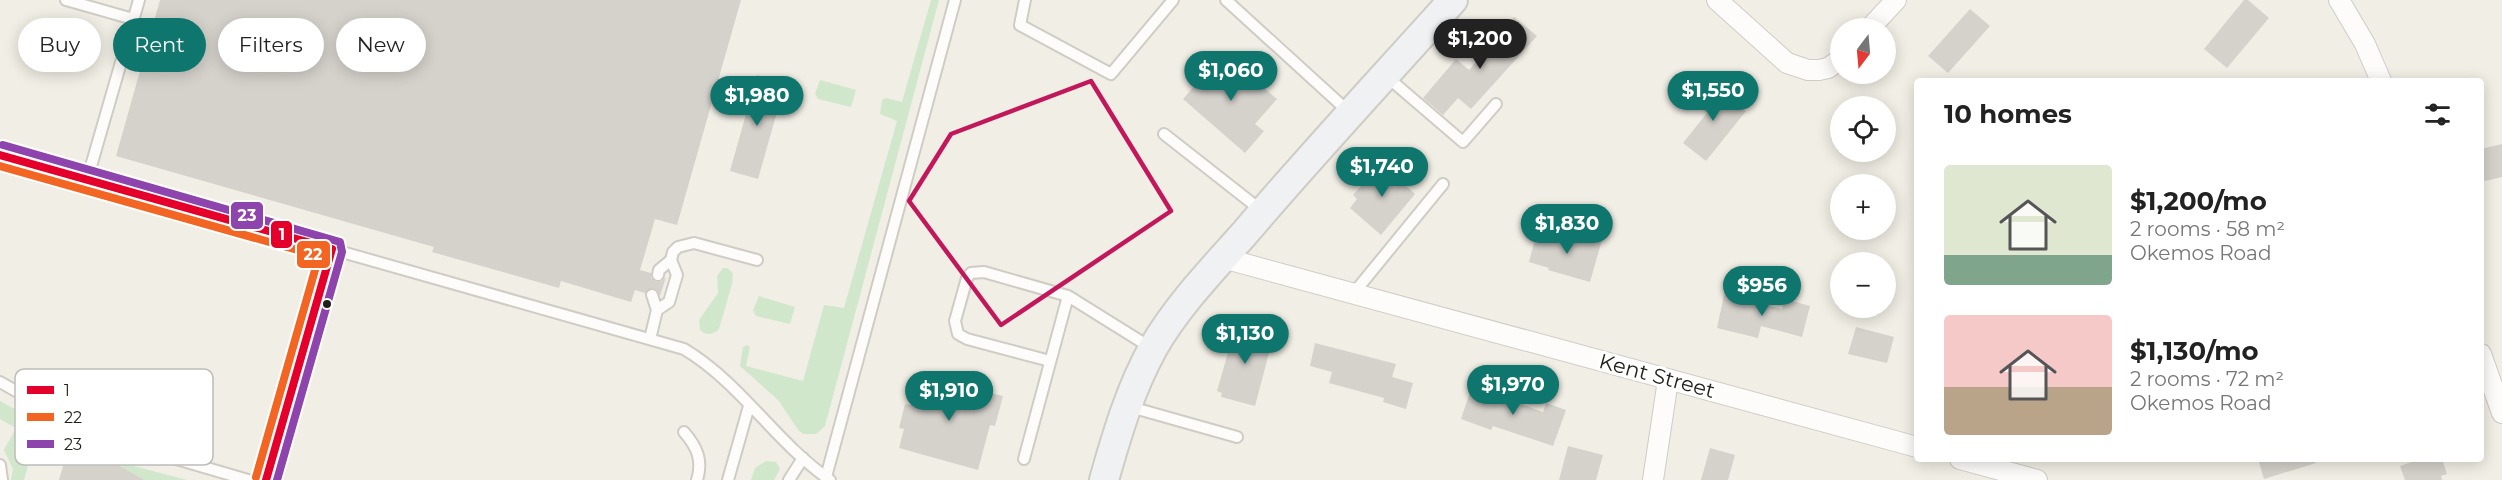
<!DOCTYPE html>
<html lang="en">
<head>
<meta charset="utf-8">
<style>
	:root { --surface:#fff; --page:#f2f2f2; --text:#222; --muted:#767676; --accent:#0f766e }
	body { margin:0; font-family:Montserrat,sans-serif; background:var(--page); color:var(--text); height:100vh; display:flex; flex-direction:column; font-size:22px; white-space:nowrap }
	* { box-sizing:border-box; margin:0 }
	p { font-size:20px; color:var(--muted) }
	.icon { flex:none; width:33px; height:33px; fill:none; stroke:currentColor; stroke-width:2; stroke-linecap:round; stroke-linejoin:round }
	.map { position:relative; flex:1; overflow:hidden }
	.side { position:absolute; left:1914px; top:78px; width:570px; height:384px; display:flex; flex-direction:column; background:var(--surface); border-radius:6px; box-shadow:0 3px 15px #0003 }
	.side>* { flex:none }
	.top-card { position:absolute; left:18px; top:18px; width:570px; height:54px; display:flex; gap:12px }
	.needle { width:39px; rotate:196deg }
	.buttons { position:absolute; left:1830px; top:18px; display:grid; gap:12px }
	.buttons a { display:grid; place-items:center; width:66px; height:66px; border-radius:50%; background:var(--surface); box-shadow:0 3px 15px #0003; font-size:30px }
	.price { position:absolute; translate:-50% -51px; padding:0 14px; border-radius:21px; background:var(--accent); color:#fff; font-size:20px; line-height:39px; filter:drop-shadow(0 2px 3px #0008) }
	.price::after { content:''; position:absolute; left:50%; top:36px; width:18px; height:14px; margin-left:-9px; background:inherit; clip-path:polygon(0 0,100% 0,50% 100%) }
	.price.active { background:#222; color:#fff }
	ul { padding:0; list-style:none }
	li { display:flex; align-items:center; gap:18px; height:150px; padding:0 30px }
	li span { display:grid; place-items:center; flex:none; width:168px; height:120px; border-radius:6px; color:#555 }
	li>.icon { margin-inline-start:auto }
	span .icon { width:72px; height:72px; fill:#fffc; stroke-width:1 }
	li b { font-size:26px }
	h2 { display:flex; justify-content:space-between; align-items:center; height:72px; padding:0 30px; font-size:26px }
	.pill { padding:0 21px; border-radius:27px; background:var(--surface); box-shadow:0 3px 15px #0003; font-size:21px; line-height:54px }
	.pill.active { background:var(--accent); color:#fff }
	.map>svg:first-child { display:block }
</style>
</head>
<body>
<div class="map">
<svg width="2502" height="480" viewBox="0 0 2502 480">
	<rect width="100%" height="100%" fill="#f1eee5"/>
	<path fill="#d0e7cc" d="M 931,0 L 939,0 L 825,426 L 816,434 L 804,434 L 799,431 L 778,400 L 740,366 L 743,347 L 747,345 L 750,347 L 746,366 L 803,381 L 824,305 L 844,308 L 897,121 L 880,114 L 882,100 L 886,98 L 902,102 Z
		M 820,80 L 856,90 L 851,107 L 818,99 L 815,94 Z
		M 723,268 L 727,268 L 733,273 L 732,284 L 719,329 C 713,335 706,336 700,330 L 699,320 L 718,293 L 717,276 Z
		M 759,296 L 795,307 L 790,324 L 756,316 L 753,310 Z
		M 0,401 L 40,423 L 24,480 L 11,480 L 13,469 L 4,450 L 16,428 L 0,419 Z
		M 107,459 L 187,480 L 145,480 Z
		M 766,461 L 776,462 L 780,469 L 774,480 L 751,480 L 755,468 Z"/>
	<path fill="#d5d2cc" d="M 160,0 L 741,0 L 677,225 L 655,219 L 640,270 L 651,273 L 651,278 L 656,282 L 661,282 L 666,277 L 660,296 L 657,290 L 653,288 L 645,293 L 635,290 L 631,302 L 561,281 L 559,288 L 432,252 L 434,247 L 116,156 Z
		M 2244,0 L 2248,0 L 2269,18 L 2227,68 L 2204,49 Z
		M 1970,9 L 1990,26 L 1948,73 L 1928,56 Z
		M 1514,17 L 1537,36 L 1471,109 L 1458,98 L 1443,115 L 1423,98 L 1456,59 L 1469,70 Z
		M 1223,53 L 1277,99 L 1255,124 L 1264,131 L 1245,153 L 1183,99 Z
		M 757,75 L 785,84 L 758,179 L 730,171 Z
		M 1709,83 L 1746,111 L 1706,161 L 1683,143 L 1707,113 L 1694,103 Z
		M 2502,144 L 2502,177 L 2481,182 L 2481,149 Z
		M 1380,164 L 1392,174 L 1397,169 L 1411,180 L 1406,186 L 1415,194 L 1381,235 L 1350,208 L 1357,199 L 1353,195 Z
		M 1537,232 L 1575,243 L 1577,233 L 1602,240 L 1590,282 L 1548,270 L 1549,268 L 1529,262 Z
		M 1724,295 L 1782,309 L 1785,299 L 1810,306 L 1802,337 L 1761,326 L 1758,338 L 1717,328 Z
		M 1240,325 L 1274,334 L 1255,406 L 1221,397 L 1222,393 L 1217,391 L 1235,328 L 1239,329 Z
		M 1856,327 L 1894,337 L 1887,363 L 1848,354 Z
		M 1315,343 L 1396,364 L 1392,377 L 1413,383 L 1406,409 L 1383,402 L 1384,398 L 1329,383 L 1332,372 L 1310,366 Z
		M 919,377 L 1003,396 L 995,426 L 990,425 L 978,470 L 899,448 L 904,429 L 899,428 L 905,404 L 911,405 Z
		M 1472,386 L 1543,412 L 1546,403 L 1566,410 L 1553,446 L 1493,426 L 1491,430 L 1461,419 Z
		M 71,439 L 107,459 L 145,480 L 59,480 Z
		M 1568,446 L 1603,455 L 1596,480 L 1559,480 Z
		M 1710,448 L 1735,455 L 1728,480 L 1701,480 Z
		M 2258,459 L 2315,459 L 2316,463 L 2264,479 Z
		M 2421,459 L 2442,459 L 2447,474 L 2441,476 L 2442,480 L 2405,480 L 2400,466 Z"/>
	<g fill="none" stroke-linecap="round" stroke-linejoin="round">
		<defs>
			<path id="service" d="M 66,0 L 133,19
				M 1025,0 L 1020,25 L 1111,74 L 1173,0
				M 1226,0 L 1350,113
				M 1386,76 L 1463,142 L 1496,104
				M 1164,134 L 1262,211
				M 0,155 L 684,349 C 741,383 776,443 830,480
				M 87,180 L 139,0
				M 658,275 L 659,270 L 671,260
				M 1353,294 L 1443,184
				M 652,295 L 657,310
				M 650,339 L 657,310 L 669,302 L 677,275 L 671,260 L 673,252 L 678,247 L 694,243 L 757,260
				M 1050,361 L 967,339 L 958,334 L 955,321 L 967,278 L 971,273 L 984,272 L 1068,296 L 1153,349
				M 0,382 L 85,430 L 108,439 L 248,480
				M 1127,406 L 1237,437
				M 684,432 C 697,447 703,460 697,480
				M 1024,459 L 1068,296
				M 0,465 L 2,480
				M 826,477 L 955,0
				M 266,480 L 332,249
				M 728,480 L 749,406
				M 789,480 L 803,458"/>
			<path id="minor" d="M 1717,0 L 1787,63 L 1808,70 L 1819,70 L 1828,68 L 1840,60
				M 2339,0 L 2365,44 L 2381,81
				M 1870,28 L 1896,0
				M 1223,258 L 1917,447
				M 2481,354 L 2502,413
				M 1960,459 L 2037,480
				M 1653,480 L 1668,380"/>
			<path id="secondary" d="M 1104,480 C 1117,434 1130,390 1153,348 C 1177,306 1212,270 1244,234 C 1312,154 1383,78 1453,0"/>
		</defs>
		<use href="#service" stroke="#cfccc5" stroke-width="14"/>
		<use href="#minor" stroke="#cfccc5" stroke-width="22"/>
		<use href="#secondary" stroke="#cfccc5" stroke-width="32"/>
		<use href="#service" stroke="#fdfcfb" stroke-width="10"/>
		<use href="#minor" stroke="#fdfcfb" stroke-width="20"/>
		<use href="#secondary" stroke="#eff1f2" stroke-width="28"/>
		<defs>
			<path id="bus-1" d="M 0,155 L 332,249 L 266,480"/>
			<path id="bus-2" d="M 0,166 L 319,256 L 256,477"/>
			<path id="bus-3" d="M 3,145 L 340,242 L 342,252 L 277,480"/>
		</defs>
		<use href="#bus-1" stroke="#fff" stroke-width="12"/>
		<use href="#bus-2" stroke="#fff" stroke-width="12"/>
		<use href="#bus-3" stroke="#fff" stroke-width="12"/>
		<use href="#bus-1" stroke="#e4002b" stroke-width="8"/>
		<use href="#bus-2" stroke="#f26522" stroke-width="8"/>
		<use href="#bus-3" stroke="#8e44ad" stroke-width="8"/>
	</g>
	<path fill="none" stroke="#c2185b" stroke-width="4.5" stroke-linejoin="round" d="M 1091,81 L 1171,211 L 1001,325 L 909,201 L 951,134 Z"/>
	<circle fill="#201f19" stroke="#fff" stroke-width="2" cx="327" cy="304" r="5"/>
	<g text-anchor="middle" stroke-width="6" stroke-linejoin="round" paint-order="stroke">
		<g font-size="21" fill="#201f19" stroke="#fff">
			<text transform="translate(1657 376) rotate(15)" y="7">Kent Street</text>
		</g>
	</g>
	<rect x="15" y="369" width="198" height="96" rx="9" fill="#fff" stroke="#bcbcba" stroke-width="1.5"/>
	<rect x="27" y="386" width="27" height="8" fill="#e4002b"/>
	<rect x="27" y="413" width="27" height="8" fill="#f26522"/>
	<rect x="27" y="440" width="27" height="8" fill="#8e44ad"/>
	<g font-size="16" fill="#201f19">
		<text x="64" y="396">1</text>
		<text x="64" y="423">22</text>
		<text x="64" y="450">23</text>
	</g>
	<g stroke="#fff" stroke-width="2">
		<rect x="230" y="201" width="34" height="29" rx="6" fill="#8e44ad"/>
		<rect x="270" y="220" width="23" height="29" rx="6" fill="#e4002b"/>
		<rect x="296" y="240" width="35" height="29" rx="6" fill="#f26522"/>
	</g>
	<g font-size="16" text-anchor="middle" font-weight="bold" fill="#fff">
		<text x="247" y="221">23</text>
		<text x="282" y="240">1</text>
		<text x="313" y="260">22</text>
	</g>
</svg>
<div class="buttons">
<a><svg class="needle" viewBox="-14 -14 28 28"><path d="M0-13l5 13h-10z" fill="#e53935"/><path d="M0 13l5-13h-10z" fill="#767676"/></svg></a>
<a><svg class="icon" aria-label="locate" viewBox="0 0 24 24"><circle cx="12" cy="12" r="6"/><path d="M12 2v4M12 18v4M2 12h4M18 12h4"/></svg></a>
<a>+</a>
<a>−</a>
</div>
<b class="price active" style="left:1480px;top:70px">$1,200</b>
<b class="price" style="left:1231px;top:102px">$1,060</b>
<b class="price" style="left:1713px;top:122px">$1,550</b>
<b class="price" style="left:757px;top:127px">$1,980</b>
<b class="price" style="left:1382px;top:198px">$1,740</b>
<b class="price" style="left:1567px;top:255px">$1,830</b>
<b class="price" style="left:1762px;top:317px">$956</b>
<b class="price" style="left:1245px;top:365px">$1,130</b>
<b class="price" style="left:1513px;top:416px">$1,970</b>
<b class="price" style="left:949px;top:422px">$1,910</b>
<div class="top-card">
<a class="pill">Buy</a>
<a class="pill active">Rent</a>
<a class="pill">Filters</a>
<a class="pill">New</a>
</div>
<section class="side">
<h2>10 homes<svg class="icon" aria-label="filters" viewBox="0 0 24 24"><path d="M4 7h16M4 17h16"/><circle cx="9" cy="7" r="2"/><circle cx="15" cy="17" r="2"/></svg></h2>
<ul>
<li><span style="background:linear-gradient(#dfe7d0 75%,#7fa58c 0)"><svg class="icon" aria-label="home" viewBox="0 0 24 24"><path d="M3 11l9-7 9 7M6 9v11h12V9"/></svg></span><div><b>$1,200/mo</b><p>2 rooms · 58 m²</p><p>Okemos Road</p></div></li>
<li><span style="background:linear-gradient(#f6c9c9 60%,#b9a48a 0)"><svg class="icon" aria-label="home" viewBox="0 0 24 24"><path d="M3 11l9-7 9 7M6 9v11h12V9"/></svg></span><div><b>$1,130/mo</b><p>2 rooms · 72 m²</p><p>Okemos Road</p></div></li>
</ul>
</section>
</div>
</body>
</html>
